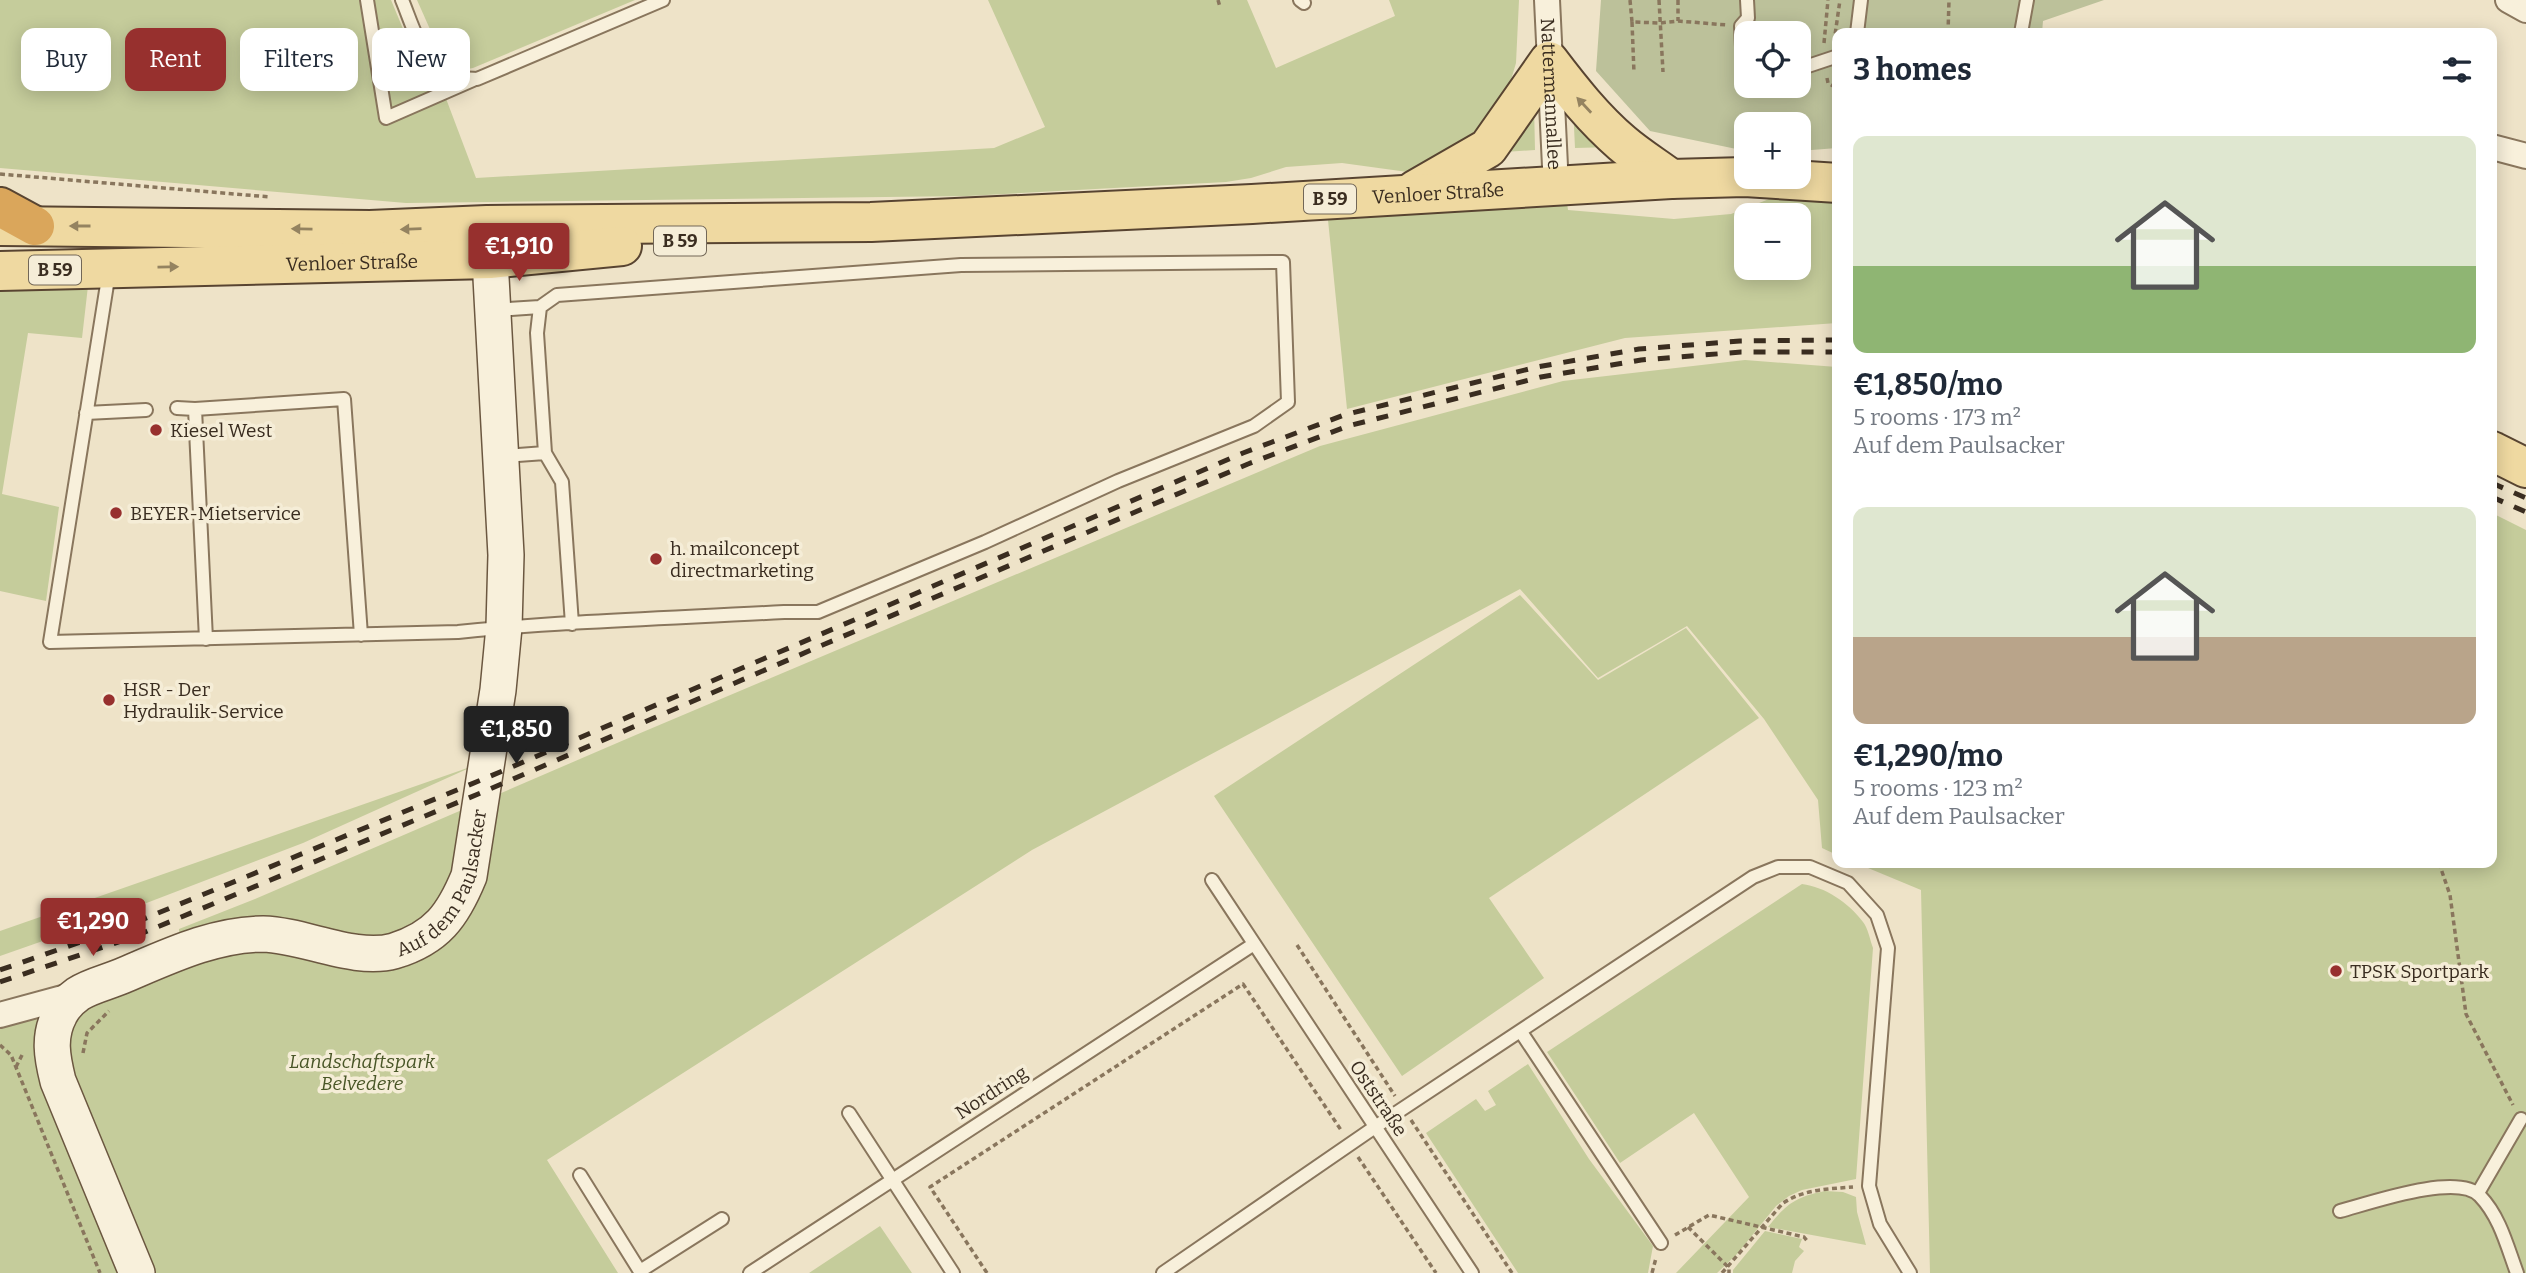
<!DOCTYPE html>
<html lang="en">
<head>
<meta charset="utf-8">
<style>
	:root { --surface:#fff; --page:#f6f6f7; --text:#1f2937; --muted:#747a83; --accent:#97302e }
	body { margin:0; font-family:Bitter,serif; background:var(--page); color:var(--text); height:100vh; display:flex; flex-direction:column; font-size:26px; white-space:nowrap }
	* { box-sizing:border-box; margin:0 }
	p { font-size:23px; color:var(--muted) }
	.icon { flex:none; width:38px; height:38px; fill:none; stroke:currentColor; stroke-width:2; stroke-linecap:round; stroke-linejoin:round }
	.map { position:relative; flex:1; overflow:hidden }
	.sheet { position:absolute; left:1832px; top:28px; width:665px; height:840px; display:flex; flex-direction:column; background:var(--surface); border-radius:14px; box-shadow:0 4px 18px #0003 }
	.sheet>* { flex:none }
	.hud { position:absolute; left:21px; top:28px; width:665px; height:63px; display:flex; gap:14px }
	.buttons { position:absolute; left:1734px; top:21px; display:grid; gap:14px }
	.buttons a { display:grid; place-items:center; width:77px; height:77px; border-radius:14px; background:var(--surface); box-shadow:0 4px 18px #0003; font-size:35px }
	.price { position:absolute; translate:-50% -60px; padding:0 16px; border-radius:7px; background:var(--accent); color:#fff; font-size:23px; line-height:46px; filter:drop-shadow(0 2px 4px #0008) }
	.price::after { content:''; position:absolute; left:50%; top:42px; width:21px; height:16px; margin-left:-10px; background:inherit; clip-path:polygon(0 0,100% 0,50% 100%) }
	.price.current { background:#222; color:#fff }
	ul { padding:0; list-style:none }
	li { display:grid; align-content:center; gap:14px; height:371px; padding:0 21px }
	li span { display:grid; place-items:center; height:217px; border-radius:14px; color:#555 }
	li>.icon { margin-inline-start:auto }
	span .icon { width:126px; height:126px; fill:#fffc; stroke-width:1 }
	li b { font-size:30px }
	h2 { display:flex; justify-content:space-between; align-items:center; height:84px; padding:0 21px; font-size:30px }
	.tag { padding:0 24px; border-radius:14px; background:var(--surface); box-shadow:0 4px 18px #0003; font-size:24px; line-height:63px }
	.tag.current { background:var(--accent); color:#fff }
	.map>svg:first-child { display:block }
</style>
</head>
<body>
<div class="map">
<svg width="2526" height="1273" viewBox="0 0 2526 1273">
	<rect width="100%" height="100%" fill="#eee3c8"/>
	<path fill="#c5cc9b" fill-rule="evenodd" d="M 0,0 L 391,0 L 411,48 L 423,67 L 439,80 L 476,178 L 994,148 L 1045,127 L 988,0 L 1247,0 L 1276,68 L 1395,16 L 1389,0 L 1519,0 L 1516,63 L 1508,90 L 1482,135 L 1415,173 L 1342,163 L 1286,167 L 1251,178 L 1226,182 L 967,196 L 406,203 L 0,168 Z
		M 417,0 L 635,0 L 473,68 L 462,70 L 445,63 Z
		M 1534,105 L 1535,150 L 1505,152 Z
		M 1573,106 L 1613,147 L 1575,148 Z
		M 1787,192 L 1837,199 L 1837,323 L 1625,338 L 1347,409 L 1328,220 L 1567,203 L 1568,210 L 1674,219 L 1731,214 ZM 1746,215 L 1799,215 L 1799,268 L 1746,268 Z
		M 88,286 L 82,338 L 28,333 L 2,494 L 59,507 L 46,601 L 0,591 L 0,289 Z
		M 1745,360 L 1837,367 L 1837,855 L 1822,848 L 1818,800 L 1764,719 L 1687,626 L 1598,678 L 1520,589 L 1032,850 L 547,1160 L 618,1273 L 0,1273 L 0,1019 L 104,994 L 180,972 L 179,929 L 255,899 L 631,737 L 1320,446 L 1563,381 Z
		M 2492,513 L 2526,530 L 2526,1273 L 1930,1273 L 1921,890 L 1856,863 L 2492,863 Z
		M 1520,595 L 1598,680 L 1686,628 L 1759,718 L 1489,898 L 1544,978 L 1402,1076 L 1214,796 Z
		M 476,765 L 303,843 L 97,922 L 0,956 L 0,931 Z
		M 1802,884 C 1825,887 1848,902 1863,922 C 1868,928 1870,940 1873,948 L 1856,1179 L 1802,1190 L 1789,1196 L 1776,1206 L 1737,1254 L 1717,1273 L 1676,1273 L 1749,1197 L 1694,1113 L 1620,1163 L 1547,1052 Z
		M 1528,1064 L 1589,1159 L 1653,1246 L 1648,1273 L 1518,1273 L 1426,1133 L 1476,1099 L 1485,1111 L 1496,1105 L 1488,1091 Z
		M 1825,1191 L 1843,1192 L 1856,1197 L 1857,1212 L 1866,1245 L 1768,1227 C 1787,1203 1796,1197 1825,1191 Z
		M 880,1226 L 912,1273 L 809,1273 Z
		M 1765,1231 L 1802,1239 L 1799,1247 L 1804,1251 L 1795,1261 L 1792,1273 L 1733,1273 L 1733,1270 Z"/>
	<path fill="#bcc19a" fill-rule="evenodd" d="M 1601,0 L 2104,0 L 2043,21 L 2042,33 L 1838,33 L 1837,148 L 1799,151 L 1799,124 L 1746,124 L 1746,151 L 1650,131 L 1596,71 ZM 1746,33 L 1799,33 L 1799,86 L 1746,86 Z"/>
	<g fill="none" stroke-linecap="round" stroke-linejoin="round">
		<defs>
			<path id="lane" d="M 367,0 L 386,118 L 473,80
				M 402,0 C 413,26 423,68 454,77 C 461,79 470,78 477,79 L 663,0
				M 1300,0 L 1304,3
				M 1857,33 L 1861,0
				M 2021,33 L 2027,0
				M 1746,56 L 1742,47 L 1741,26 L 1748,18 L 1747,0
				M 1799,69 L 1838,56
				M 109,272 L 50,642 L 458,632 C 566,621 675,618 784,612 L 818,612 L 985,542 L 1118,481 L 1254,426 L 1288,402 L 1283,262 L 961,265 L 557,295 L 540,307 L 537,333 L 545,453 L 562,482 L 572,624
				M 495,310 L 540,307
				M 177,408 L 195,409
				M 86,413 L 146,410
				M 504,456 L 545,453
				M 206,639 L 195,409 L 344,399 L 361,635
				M 1212,880 L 1472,1273
				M 1521,1032 L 1661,1243
				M 849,1113 L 953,1273
				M 580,1175 L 641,1273
				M 2478,1193 L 2521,1119
				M 2340,1211 C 2370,1203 2458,1172 2480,1196 C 2500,1217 2507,1246 2517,1273
				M 640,1271 L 722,1219
				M 750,1273 L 1254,944
				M 1163,1273 L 1375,1127 L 1753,877 L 1778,867 L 1810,867 L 1848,883 L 1877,915 L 1888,948 L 1869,1186 L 1880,1224 L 1910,1273"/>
			<g id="street">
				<path id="s1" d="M 1547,0 L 1556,187"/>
				<path d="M 2508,0 L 2526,10"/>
				<path d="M 2492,147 L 2526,156"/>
				<path d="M 0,1015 L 77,994"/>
			</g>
			<g id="secondary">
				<path id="s2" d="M 137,1273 L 58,1081 C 52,1057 48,1036 60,1014 C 64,1006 71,999 78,994 C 90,986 108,982 122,976 C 167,957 214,934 263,934 C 304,935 355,962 394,951 C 437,938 453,915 469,876 L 498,690 L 504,627 L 506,555 L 490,259"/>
			</g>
			<g id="primary">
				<path d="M 1415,190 L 1488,148 L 1549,61 C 1571,90 1594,119 1622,143 C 1637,156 1655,167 1671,179"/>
				<path id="s3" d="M 2,226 L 370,230 L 487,225 L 871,222 L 1252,204 L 1671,179 L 1745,177 L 1838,183"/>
				<path id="s4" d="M 0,271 L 490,259 L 622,246"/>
				<path d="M 2492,451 L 2526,468"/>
			</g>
			<path id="highway" d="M 0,207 L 35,226"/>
		</defs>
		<use href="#lane" stroke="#89765d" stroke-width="16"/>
		<use href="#street" stroke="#89765d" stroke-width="28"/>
		<use href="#secondary" stroke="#6b5740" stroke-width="38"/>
		<use href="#primary" stroke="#584431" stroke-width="42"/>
		<use href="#highway" stroke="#584431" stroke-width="42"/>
		<path stroke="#89765d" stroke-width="3.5" stroke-dasharray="5 3.5" stroke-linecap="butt" d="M 1218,0 L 1220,7
			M 1630,0 L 1632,22 L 1660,23 L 1678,21 L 1727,25
			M 1659,0 L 1663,72
			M 1678,0 L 1678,21
			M 1632,22 L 1634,73
			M 1948,33 L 1949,0
			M 1834,42 L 1840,0
			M 1824,43 L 1828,0
			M 1827,78 L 1828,83 L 1838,89
			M 0,174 L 270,197
			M 2439,863 L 2450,895 L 2466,1014 L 2513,1105
			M 1297,945 L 1395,1096
			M 0,1045 L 11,1055 L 100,1273
			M 83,1053 L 87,1033 L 109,1011
			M 16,1067 L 23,1053
			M 1411,1120 L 1512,1273
			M 1358,1157 L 1436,1273
			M 1688,1227 L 1729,1268 L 1729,1273
			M 1675,1235 L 1709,1215 L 1804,1237 L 1808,1242
			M 987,1273 L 930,1187 L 1243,984 L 1341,1130
			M 1652,1273 L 1656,1258
			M 1722,1273 L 1783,1203 C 1805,1189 1827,1189 1853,1187"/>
		<use href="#lane" stroke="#f8f0db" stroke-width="12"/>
		<use href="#street" stroke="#f8f0db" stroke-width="24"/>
		<use href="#secondary" stroke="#f8f0db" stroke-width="35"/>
		<use href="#primary" stroke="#efd9a1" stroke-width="38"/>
		<use href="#highway" stroke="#daa65b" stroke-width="38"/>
		<path stroke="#3a2d20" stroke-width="5" stroke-dasharray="12 12" stroke-linecap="butt" d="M 2492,483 L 2526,498
			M 2492,497 L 2526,512
			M 0,970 L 129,925 L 486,778 L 1243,453 L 1344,415 L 1537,367 L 1639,349 L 1740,341 L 1838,340
			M 0,982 L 133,937 L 483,792 L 825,644 L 1248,464 L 1348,426 L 1541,377 L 1641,360 L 1741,352 L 1838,352"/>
	</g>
	<defs><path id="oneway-solid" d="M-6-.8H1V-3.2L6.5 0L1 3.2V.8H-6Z" transform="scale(1.75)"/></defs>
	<g fill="#948360">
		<use href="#oneway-solid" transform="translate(1584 105) rotate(-133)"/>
		<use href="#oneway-solid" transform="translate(80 226) rotate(-180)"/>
		<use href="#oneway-solid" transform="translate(302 229) rotate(-179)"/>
		<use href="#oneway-solid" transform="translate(411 229) rotate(178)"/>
		<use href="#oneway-solid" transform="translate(168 267) rotate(-1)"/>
	</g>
	<g fill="#97302e" stroke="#f5edd7" stroke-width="2.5">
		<circle cx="156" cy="430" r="7"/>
		<circle cx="116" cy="513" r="7"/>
		<circle cx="656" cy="559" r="7"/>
		<circle cx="109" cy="700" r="7"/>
		<circle cx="2336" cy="971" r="7"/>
	</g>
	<g text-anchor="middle" stroke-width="7" stroke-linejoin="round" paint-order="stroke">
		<g fill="#f5edd7" stroke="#726757" stroke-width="2">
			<rect x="1304" y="184.5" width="52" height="29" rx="5"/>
			<rect x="654" y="226.5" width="52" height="29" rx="5"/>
			<rect x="29" y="255.5" width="52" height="29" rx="5"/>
		</g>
		<g font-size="18" font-weight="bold" fill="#3a2d20">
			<text x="1330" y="205">B 59</text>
			<text x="680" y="247">B 59</text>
			<text x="55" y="276">B 59</text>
		</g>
		<g font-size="19" fill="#3a2d20" stroke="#f5edd7">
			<text dy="7" stroke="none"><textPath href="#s1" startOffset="94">Nattermannallee</textPath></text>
			<text dy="7" stroke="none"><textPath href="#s3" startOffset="1437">Venloer Straße</textPath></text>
			<text dy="7" stroke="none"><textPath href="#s4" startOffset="352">Venloer Straße</textPath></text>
			<text dy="7" stroke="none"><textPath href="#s2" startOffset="723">Auf dem Paulsacker</textPath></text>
			<text transform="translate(991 1092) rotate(-33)" y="7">Nordring</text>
			<text transform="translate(1379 1098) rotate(56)" y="7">Oststraße</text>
		</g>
		<g font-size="19" fill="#3a2d20" stroke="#f5edd7" text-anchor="start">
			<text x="170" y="437">Kiesel West</text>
			<text x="130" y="520">BEYER-Mietservice</text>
			<text x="670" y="555">h. mailconcept<tspan x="670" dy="22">directmarketing</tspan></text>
			<text x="123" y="696">HSR - Der<tspan x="123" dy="22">Hydraulik-Service</tspan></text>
			<text x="2350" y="978">TPSK Sportpark</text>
		</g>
		<g font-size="19" font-style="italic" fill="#495627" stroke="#f5edd7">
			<text x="362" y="1068">Landschaftspark<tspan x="362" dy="22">Belvedere</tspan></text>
		</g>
	</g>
</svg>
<div class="buttons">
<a><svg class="icon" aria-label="locate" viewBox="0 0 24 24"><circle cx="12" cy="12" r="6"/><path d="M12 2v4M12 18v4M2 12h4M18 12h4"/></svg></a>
<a>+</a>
<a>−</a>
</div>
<b class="price" style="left:519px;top:283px">€1,910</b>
<b class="price current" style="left:516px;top:766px">€1,850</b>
<b class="price" style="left:93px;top:958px">€1,290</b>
<div class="hud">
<a class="tag">Buy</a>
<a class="tag current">Rent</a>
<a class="tag">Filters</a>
<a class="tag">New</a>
</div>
<section class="sheet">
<h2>3 homes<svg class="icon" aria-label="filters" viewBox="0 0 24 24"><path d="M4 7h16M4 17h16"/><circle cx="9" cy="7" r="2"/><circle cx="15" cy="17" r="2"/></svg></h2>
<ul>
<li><span style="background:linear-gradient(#dfe7d0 60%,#8fb573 0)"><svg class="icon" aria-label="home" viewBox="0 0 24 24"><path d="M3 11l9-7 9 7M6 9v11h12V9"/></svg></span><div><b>€1,850/mo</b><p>5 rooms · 173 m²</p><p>Auf dem Paulsacker</p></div></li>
<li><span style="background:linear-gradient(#dfe7d0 60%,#b9a48a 0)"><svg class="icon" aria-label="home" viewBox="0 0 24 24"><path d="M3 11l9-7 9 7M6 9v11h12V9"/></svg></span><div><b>€1,290/mo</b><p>5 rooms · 123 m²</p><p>Auf dem Paulsacker</p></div></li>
</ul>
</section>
</div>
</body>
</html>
